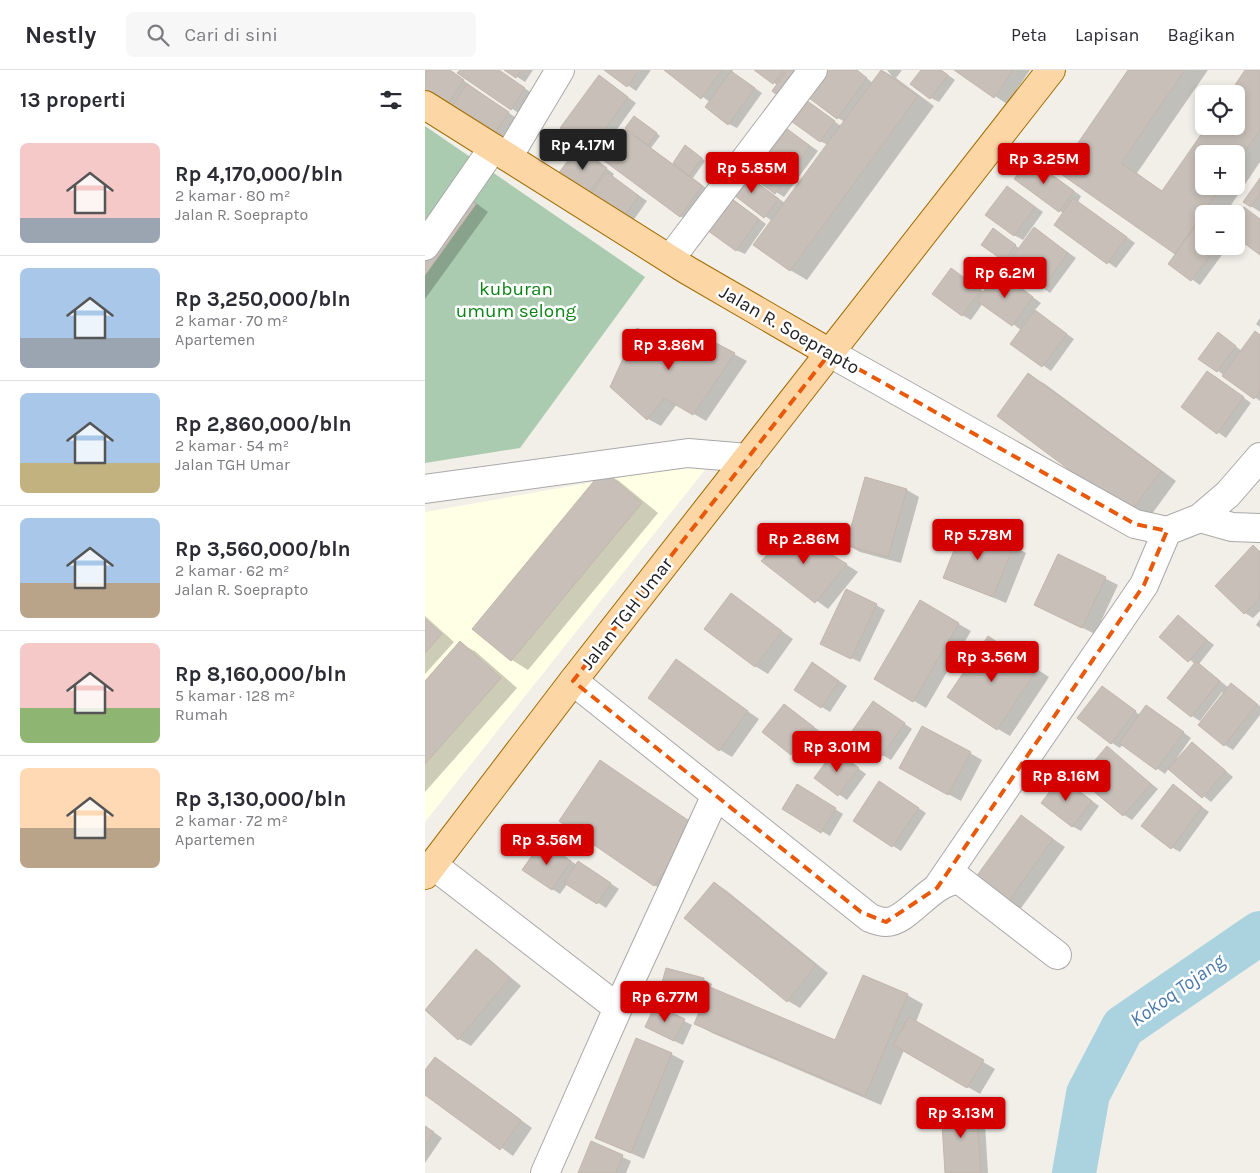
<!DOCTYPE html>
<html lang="id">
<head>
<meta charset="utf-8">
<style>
	:root { --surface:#fff; --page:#f7f7f7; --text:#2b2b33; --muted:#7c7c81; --line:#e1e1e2; --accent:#d40000 }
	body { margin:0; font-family:Karla,sans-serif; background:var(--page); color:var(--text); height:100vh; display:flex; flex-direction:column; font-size:19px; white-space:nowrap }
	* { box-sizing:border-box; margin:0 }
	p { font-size:16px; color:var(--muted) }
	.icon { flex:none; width:28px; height:28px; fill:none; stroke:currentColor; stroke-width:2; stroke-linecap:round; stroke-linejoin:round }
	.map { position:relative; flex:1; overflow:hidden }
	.side { display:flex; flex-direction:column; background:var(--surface); width:425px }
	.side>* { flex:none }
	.controls { position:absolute; left:770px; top:15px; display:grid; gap:10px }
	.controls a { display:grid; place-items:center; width:50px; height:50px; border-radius:8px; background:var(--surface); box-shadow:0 2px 8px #0003; font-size:25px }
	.price { position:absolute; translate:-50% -42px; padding:0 11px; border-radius:5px; background:var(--accent); color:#fff; font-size:16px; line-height:32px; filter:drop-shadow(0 1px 2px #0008) }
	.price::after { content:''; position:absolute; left:50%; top:30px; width:15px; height:11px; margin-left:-8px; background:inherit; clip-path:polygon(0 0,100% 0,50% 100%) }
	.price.on { background:#222; color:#fff }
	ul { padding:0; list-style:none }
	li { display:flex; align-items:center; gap:15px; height:125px; padding:0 20px }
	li+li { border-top:1px solid var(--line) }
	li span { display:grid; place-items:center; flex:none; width:140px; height:100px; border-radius:8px; color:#555 }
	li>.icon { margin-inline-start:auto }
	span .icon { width:60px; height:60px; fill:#fffc; stroke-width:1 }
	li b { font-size:21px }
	h2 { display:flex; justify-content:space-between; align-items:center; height:60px; padding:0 20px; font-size:21px }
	header { display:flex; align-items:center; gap:30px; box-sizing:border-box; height:70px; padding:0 25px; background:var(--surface); border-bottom:1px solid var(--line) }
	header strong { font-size:24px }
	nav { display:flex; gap:28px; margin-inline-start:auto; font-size:18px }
	.search { width:350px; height:45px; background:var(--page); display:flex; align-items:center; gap:12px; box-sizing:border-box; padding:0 18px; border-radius:8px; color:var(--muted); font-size:19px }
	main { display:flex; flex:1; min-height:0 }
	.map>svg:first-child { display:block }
</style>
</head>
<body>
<header>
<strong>Nestly</strong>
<div class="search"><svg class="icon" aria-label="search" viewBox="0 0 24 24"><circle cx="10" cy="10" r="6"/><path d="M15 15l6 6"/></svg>Cari di sini</div>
<nav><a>Peta</a><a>Lapisan</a><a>Bagikan</a></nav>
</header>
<main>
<section class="side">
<h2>13 properti<svg class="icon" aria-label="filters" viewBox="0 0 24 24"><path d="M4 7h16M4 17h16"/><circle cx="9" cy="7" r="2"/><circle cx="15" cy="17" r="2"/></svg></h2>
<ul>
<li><span style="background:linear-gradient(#f6c9c9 75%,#9aa5b1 0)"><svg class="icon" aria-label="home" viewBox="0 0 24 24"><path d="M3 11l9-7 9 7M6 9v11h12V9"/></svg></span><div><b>Rp 4,170,000/bln</b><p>2 kamar · 80 m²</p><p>Jalan R. Soeprapto</p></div></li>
<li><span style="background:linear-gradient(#a9c7e8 70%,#9aa5b1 0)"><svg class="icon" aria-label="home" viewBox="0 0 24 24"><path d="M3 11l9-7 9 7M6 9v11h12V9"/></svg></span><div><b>Rp 3,250,000/bln</b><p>2 kamar · 70 m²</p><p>Apartemen</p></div></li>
<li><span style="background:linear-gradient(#a9c7e8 70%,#c2b280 0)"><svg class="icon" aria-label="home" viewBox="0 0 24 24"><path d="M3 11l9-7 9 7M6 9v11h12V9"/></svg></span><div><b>Rp 2,860,000/bln</b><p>2 kamar · 54 m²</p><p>Jalan TGH Umar</p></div></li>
<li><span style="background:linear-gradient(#a9c7e8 65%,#b9a48a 0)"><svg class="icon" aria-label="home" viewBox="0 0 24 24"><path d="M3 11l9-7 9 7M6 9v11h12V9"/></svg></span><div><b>Rp 3,560,000/bln</b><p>2 kamar · 62 m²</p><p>Jalan R. Soeprapto</p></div></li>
<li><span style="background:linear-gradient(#f6c9c9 65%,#8fb573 0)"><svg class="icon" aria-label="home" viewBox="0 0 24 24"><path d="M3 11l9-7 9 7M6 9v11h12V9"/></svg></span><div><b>Rp 8,160,000/bln</b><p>5 kamar · 128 m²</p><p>Rumah</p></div></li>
<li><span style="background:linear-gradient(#ffd9b3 60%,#b9a48a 0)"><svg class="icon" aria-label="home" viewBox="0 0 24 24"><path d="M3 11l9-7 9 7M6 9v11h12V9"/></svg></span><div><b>Rp 3,130,000/bln</b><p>2 kamar · 72 m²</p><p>Apartemen</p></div></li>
</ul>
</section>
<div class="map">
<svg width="835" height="1103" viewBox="0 0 835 1103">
	<rect width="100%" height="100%" fill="#f2efe9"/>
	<path fill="#ffffe5" d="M 287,391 L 0,752 L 0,442 Z"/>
	<path fill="#aacbaf" d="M 0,56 L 220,207 L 95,378 L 0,393 Z"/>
	<path fill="#0003" fill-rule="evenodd" d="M 0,0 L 24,0 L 91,48 L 75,73 L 0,21 Z
		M 36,0 L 73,0 L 108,24 L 95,44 L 34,3 Z
		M 82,0 L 108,0 L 100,12 Z
		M 181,0 L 226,0 L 211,21 Z
		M 240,0 L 308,0 L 307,2 L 337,23 L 312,58 L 304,54 L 285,32 Z
		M 331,0 L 385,0 L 352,15 Z
		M 405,0 L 431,0 L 448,13 L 457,0 L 467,6 L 462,0 L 477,0 L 471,8 L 509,36 L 382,210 L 365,200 L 347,151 L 302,119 L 323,107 L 360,133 L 403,75 L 395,71 L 389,37 L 416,56 L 420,52 L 413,48 Z
		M 497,0 L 516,0 L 530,10 L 514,32 L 506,28 Z
		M 531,0 L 605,0 L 582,34 Z
		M 705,0 L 783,0 L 712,103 L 738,122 L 783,56 L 811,56 L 822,0 L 835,0 L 835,92 L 800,144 L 779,144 L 779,176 L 802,178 L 775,215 L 745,194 L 752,183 L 635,102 ZM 779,84 L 811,84 L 811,116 L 779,116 Z
		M 182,12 L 211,33 L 174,84 L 166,79 Z
		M 213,49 L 235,66 L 226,78 L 248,94 L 261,77 L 280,91 L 268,108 L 289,124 L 268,153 L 255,146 L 201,61 L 212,67 Z
		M 369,64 L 393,81 L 359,127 L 351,122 Z
		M 161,83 L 189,104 L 187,107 L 222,131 L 205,155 L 163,124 Z
		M 612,94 L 656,126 L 653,132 L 710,173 L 691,198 L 630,154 L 638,143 L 635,141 Z
		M 835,111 L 835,142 L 826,136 Z
		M 590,122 L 618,142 L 598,170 L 589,165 Z
		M 44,128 L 63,142 L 0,229 L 0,165 Z
		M 307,129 L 341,154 L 320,184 L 311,180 Z
		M 610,159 L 651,188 L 625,223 L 579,190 L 572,162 L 595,179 Z
		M 527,200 L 559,222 L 574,203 L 616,233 L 609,241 L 649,269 L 626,301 L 587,273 L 596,260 L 558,233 L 546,250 L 537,245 Z
		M 835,248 L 835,257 L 831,254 Z
		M 264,260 L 322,291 L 281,351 L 252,334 L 236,356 L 223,349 L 187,317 Z
		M 835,266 L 835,331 L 775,288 L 801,269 L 817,281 Z
		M 783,302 L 826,333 L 801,368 L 758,337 Z
		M 604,305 L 620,314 L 751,411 L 721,452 L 705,443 Z
		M 178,402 L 194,411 L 233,443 L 103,600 L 87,590 L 49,558 Z
		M 482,420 L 494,427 L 476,493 L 435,482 L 422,475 Z
		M 380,468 L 433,502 L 403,539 L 338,491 Z
		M 588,476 L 601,483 L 581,533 L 520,507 Z
		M 828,477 L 835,481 L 835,541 L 828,548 L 820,543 L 791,516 Z
		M 634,485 L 693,515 L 670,564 L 623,541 Z
		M 306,525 L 368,569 L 343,604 L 330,596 Z
		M 495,532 L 546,561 L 501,638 L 450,608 Z
		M 451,535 L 460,540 L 435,592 L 405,578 Z
		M 0,546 L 29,572 L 0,604 Z
		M 753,547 L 789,575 L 774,594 L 804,618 L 807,615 L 815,620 L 835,636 L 835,645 L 808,680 L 800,675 L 799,624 L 797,622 L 775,651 L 767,646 L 770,594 L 736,567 Z
		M 835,549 L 835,558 L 831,555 Z
		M 35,573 L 51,582 L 92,618 L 0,722 L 0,613 Z
		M 575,575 L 624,607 L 585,666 L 573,659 Z
		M 251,591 L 334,649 L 307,687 L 295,680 Z
		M 396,599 L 422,616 L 405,642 L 397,637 Z
		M 677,617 L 715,645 L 722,636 L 766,668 L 752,688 L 754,689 L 767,673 L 808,707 L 786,732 L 744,698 L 740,704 L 698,674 L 695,678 L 687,673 Z
		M 359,635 L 396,662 L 375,689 L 339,662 Z
		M 457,638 L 487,659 L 466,690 L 457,685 Z
		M 682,678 L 733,719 L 707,750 L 699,745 Z
		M 545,683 L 557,690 L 536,731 L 488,705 Z
		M 418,687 L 441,704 L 422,730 L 391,708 Z
		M 175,692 L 285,765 L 245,824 L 229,815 Z
		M 636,708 L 674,736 L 656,761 L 647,756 Z
		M 373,716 L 418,744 L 405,766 L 359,739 Z
		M 749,716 L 784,742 L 755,782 L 746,777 Z
		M 463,718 L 501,743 L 476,781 L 429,751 Z
		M 596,747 L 640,777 L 594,841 L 581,834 Z
		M 126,777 L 152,795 L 162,797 L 194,819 L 181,838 L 143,813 L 135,824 L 127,819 Z
		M 290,813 L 302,821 L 403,903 L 375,938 L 363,931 Z
		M 51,881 L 63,888 L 96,916 L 46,976 L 34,969 L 1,941 Z
		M 278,909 L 287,914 L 285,919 L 411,972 L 482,925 L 498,934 L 491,952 L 570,999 L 555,1024 L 479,980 L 456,1035 L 287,963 L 271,954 L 275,944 L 241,935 L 233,931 Z
		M 231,937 L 267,955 L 258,975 L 230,962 Z
		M 246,984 L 259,991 L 219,1089 L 172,1068 Z
		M 22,996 L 107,1058 L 88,1086 L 0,1023 L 0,1001 Z
		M 551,1035 L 559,1039 L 563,1103 L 522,1103 Z
		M 0,1056 L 17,1068 L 0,1093 Z
		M 167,1073 L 206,1091 L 201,1103 L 155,1103 Z"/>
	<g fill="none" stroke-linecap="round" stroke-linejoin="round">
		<path stroke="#aad3df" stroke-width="44" d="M 649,1103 L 663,1024 L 698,957 L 835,863"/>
	</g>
	<path fill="#c7bfb8" stroke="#c4b6ab" d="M 3,0 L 25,0 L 39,10 L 21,37 L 0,22 L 0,4 Z
		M 35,0 L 74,0 L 100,18 L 86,40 L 32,3 Z
		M 79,0 L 96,0 L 91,8 Z
		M 179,0 L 214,0 L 202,17 Z
		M 239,0 L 297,0 L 276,29 Z
		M 329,0 L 359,0 L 348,14 Z
		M 362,0 L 384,0 L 361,32 L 347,21 Z
		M 404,0 L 432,0 L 442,8 L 412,49 L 384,28 Z
		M 456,0 L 493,26 L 365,201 L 328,175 Z
		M 496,0 L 516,0 L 523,5 L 505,29 L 485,14 Z
		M 529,0 L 588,0 L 569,28 Z
		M 703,0 L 760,0 L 696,93 L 737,121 L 782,56 L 811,56 L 811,24 L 804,24 L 820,0 L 835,0 L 835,60 L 811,94 L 811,84 L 779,84 L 779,116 L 796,116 L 750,184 L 633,102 Z
		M 306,1 L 330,18 L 303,55 L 280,37 Z
		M 174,5 L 203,27 L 165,80 L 135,58 Z
		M 42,14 L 84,42 L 66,69 L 24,40 Z
		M 381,30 L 410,51 L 395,72 L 366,51 Z
		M 209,46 L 232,63 L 223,75 L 200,58 Z
		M 361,58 L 385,76 L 350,124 L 326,106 Z
		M 200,59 L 277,116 L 255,147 L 178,90 Z
		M 260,75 L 277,88 L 264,106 L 248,93 Z
		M 153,77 L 182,98 L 162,125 L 133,104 Z
		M 604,88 L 649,121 L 634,142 L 589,109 Z
		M 315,100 L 354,129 L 339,148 L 301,119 Z
		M 182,102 L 214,126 L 196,151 L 164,127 Z
		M 835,108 L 835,124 L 826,137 L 818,132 Z
		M 582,116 L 610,137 L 589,166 L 560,145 Z
		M 31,119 L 51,134 L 0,205 L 0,163 Z
		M 299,123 L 334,149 L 311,181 L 275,155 Z
		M 648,128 L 702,167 L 682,194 L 629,155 Z
		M 819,137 L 835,149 L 835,185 L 811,167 L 811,148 Z
		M 772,154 L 779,160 L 779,176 L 792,176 L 766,211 L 743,194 Z
		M 609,157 L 643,183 L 617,219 L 582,194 Z
		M 568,158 L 591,175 L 579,191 L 556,175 Z
		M 526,198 L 556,220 L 537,246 L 507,224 Z
		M 573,201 L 608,227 L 587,256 L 552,231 Z
		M 610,240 L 642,264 L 617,297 L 585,274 Z
		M 212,258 L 244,274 L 264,259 L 310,283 L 268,345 L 239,328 L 222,350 L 185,317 Z
		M 830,261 L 835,265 L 835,321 L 829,329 L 797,306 Z
		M 793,262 L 811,276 L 792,302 L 773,289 Z
		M 782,301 L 819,327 L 792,364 L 756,337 Z
		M 603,303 L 736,401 L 704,444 L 572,346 Z
		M 178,400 L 217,433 L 86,591 L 47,559 Z
		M 440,407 L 482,419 L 463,487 L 421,475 Z
		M 539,455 L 589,475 L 568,527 L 518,508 Z
		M 367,460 L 422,494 L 390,533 L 336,491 Z
		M 828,475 L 835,482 L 835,528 L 819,544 L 790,516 Z
		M 633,484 L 681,507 L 657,558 L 609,535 Z
		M 421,519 L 452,534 L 426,589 L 395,574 Z
		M 306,523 L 357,561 L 330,597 L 279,559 Z
		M 495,530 L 534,553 L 488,632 L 449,609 Z
		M 753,545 L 782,570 L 763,592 L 734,567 Z
		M 0,549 L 17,564 L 0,583 Z
		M 563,566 L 612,599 L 572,660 L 522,627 Z
		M 35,571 L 76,608 L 0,694 L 0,611 Z
		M 251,589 L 323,641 L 294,681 L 223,628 Z
		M 771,591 L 795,611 L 766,647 L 742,628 Z
		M 387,592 L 414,611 L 396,638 L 369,620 Z
		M 806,613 L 832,634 L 799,676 L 773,655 Z
		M 677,616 L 711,641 L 686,674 L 652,648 Z
		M 448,631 L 480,653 L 457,686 L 425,664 Z
		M 359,634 L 389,657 L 366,685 L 337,662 Z
		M 721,635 L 759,662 L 731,700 L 694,673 Z
		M 497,656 L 546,682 L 523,725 L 474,698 Z
		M 767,672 L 801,701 L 777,728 L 743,699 Z
		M 682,676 L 726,714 L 698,746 L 654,709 Z
		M 410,680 L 434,698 L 413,726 L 389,708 Z
		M 175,690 L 270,755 L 229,816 L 134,751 Z
		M 636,707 L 667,731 L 647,757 L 616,733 Z
		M 454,711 L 494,738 L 467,777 L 428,751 Z
		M 372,714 L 411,738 L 396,763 L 357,739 Z
		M 748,714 L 777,737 L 746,779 L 716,756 Z
		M 596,745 L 628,769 L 581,835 L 548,811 Z
		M 117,771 L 146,791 L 127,820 L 97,800 Z
		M 153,791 L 186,813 L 172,834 L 139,813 Z
		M 289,812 L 391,895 L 362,932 L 259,848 Z
		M 51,879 L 85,908 L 33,970 L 0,940 Z
		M 241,898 L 279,908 L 270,941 L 232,931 Z
		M 438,905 L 483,924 L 440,1026 L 269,954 L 285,917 L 410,970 Z
		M 230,935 L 260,949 L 249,971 L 220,957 Z
		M 484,947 L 559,990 L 542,1018 L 468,975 Z
		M 211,968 L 247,983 L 206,1083 L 170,1068 Z
		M 10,987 L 96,1050 L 75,1080 L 0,1025 L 0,1000 Z
		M 551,1033 L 556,1103 L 520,1103 L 516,1036 Z
		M 0,1056 L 9,1062 L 0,1076 Z
		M 166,1071 L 198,1085 L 191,1103 L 153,1103 Z"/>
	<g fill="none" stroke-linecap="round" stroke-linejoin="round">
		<defs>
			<path id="minor" d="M 83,87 L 135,0
				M 0,176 L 68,78
				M 245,189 L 388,0
				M 405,283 L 710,454 L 742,461
				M 0,419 L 263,383 L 323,388
				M 775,448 L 807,457 L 835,458
				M 742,461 L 775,448 L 803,424 L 835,387
				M 148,611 L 445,848 C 450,850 456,852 461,852 C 484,852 506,810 535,810 L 632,885
				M 8,795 L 193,938 L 120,1103
				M 512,818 L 719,515 L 742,461
				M 193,938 L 291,725"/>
			<path id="major" d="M 0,35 L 262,200 L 405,283
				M 0,805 L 148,611 L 626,0"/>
		</defs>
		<use href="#minor" stroke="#a9a9a9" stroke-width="30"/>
		<use href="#major" stroke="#a06b00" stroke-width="30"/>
		<use href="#minor" stroke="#fff" stroke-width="28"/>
		<use href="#major" stroke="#fcd6a4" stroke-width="28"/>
	</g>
	<path fill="none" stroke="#e8590c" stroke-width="4" stroke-dasharray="10 6" stroke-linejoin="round" d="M 405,283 L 710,454 L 742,461 L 719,515 L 512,818 L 461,852 L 436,842 L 148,611 Z"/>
	<g text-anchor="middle" stroke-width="5" stroke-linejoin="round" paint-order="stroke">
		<g font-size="19" fill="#0c8416" stroke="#fff">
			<text x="91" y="225">kuburan<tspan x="91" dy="22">umum selong</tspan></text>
		</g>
		<g font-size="19" fill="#222" stroke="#fff">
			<text transform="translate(365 259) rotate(30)" y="7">Jalan R. Soeprapto</text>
			<text transform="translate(201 543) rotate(-52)" y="7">Jalan TGH Umar</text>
		</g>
		<g font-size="20" font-style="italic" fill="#4a7aab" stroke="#fff">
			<text transform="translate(752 920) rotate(-35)" y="7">Kokoq Tojang</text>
		</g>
	</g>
</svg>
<div class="controls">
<a><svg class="icon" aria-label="locate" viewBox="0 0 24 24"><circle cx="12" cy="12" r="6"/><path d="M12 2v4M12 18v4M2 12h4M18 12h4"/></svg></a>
<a>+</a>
<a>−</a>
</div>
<b class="price on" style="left:158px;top:101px">Rp 4.17M</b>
<b class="price" style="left:619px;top:115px">Rp 3.25M</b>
<b class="price" style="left:327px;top:124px">Rp 5.85M</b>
<b class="price" style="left:580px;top:229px">Rp 6.2M</b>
<b class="price" style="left:244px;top:301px">Rp 3.86M</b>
<b class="price" style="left:553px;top:491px">Rp 5.78M</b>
<b class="price" style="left:379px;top:495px">Rp 2.86M</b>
<b class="price" style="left:567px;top:613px">Rp 3.56M</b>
<b class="price" style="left:412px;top:703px">Rp 3.01M</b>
<b class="price" style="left:641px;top:732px">Rp 8.16M</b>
<b class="price" style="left:122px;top:796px">Rp 3.56M</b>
<b class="price" style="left:240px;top:953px">Rp 6.77M</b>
<b class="price" style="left:536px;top:1069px">Rp 3.13M</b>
</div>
</main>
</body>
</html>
